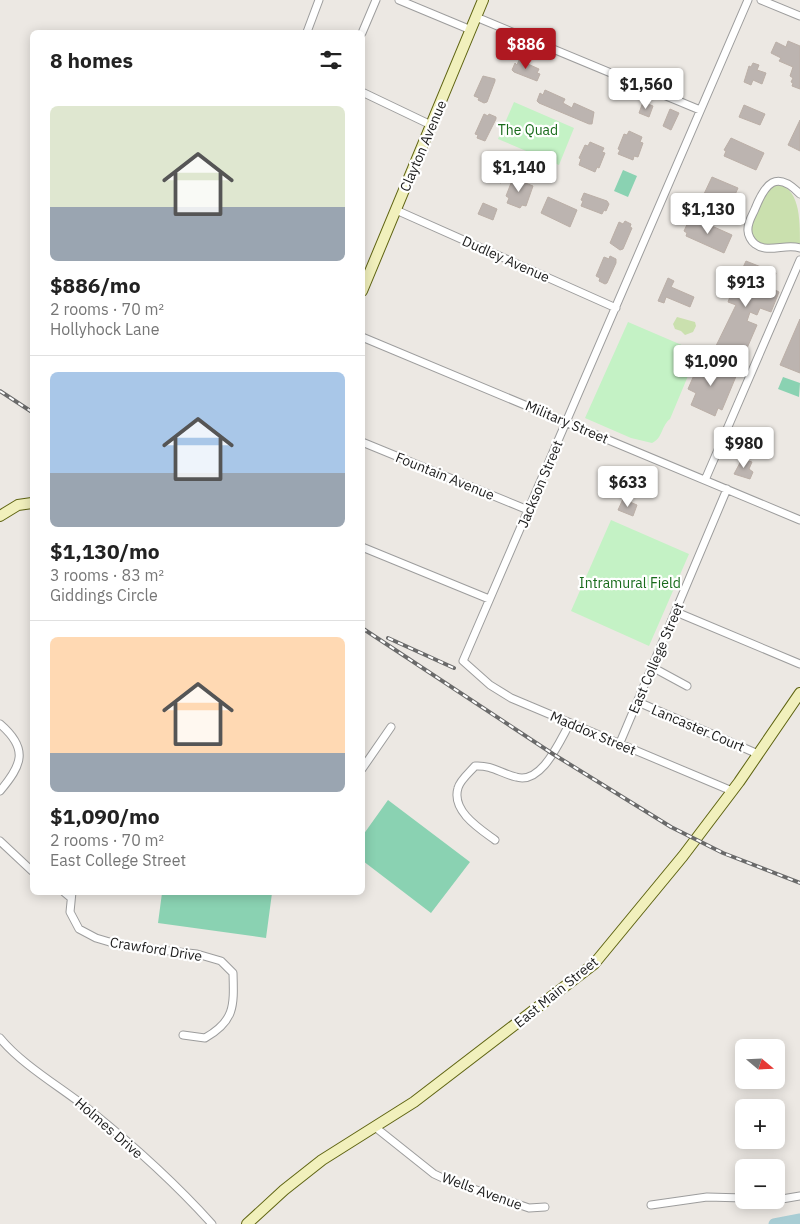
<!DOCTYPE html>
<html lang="en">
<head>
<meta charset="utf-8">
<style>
	:root { --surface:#fff; --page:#f2f2f2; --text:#222; --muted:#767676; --line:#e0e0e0; --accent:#af1821 }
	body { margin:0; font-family:"IBM Plex Sans",sans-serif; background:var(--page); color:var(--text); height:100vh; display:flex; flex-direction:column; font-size:19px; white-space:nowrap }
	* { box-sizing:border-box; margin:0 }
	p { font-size:16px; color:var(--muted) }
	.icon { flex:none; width:28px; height:28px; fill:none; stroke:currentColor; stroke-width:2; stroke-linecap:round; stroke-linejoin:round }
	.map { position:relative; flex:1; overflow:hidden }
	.panel { position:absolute; left:30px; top:30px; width:335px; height:865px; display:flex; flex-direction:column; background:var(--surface); border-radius:8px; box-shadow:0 2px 12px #0003 }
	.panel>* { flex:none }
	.needle { width:32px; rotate:109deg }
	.tools { position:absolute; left:735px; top:1039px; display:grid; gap:10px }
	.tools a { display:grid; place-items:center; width:50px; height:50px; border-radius:8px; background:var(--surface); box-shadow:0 2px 12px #0003; font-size:25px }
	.price { position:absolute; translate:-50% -42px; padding:0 11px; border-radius:5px; background:#fff; color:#222; font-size:16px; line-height:32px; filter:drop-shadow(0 1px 2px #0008) }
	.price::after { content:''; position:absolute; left:50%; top:30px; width:15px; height:11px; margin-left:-8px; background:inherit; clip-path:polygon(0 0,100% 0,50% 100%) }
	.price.on { background:var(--accent); color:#fff }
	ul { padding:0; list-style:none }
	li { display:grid; align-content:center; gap:10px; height:265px; padding:0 20px }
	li+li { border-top:1px solid var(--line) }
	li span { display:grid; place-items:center; height:155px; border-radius:8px; color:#555 }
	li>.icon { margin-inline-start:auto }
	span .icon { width:90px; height:90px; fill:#fffc; stroke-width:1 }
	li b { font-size:21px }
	h2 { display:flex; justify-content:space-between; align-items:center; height:60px; padding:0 20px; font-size:21px }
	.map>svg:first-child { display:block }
</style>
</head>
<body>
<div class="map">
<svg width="800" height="1224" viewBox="0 0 800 1224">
	<rect width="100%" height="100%" fill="#ece8e3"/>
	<path fill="#cae0ae" d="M 774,184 C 800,185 800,219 800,243 C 783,245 754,252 750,228 L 765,192 Z
		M 677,317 L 695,322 L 696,326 L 693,332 L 685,335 L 681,331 L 675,329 L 673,324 Z"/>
	<path fill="#c4f2c5" d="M 514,102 L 574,128 L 559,165 L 498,139 Z
		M 628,322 L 698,352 L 670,419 C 661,426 663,438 652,443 L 631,438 L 585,418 Z
		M 611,520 L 689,554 L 649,646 L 571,611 Z"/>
	<path fill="#8ad2b2" d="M 623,170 L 637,176 L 628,197 L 614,191 Z
		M 783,377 L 800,383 L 799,397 L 778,389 Z
		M 388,800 L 470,862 L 431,913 L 363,861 L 363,835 Z
		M 162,893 L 272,893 L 266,938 L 158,923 Z"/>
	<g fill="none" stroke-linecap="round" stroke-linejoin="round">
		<path stroke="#a8cdd4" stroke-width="11" d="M 774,1224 L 800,1219"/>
	</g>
	<path fill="#bcb4b0" stroke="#bbafa7" d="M 788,41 L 800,46 L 800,89 L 792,86 L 793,83 L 791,82 L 793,78 L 790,76 L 793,67 L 779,61 L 781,58 L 771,53 L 776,42 L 786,47 Z
		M 519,60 L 539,69 L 537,73 L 540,74 L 537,81 L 514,72 L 512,70 L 515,63 L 517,65 Z
		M 753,63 L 759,65 L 757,70 L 766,73 L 762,84 L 753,80 L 751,85 L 744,82 L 749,66 L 751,67 Z
		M 483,76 L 495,79 L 495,81 L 487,102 L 484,103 L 478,100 L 479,98 L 474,96 Z
		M 545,90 L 565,99 L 563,103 L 572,108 L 574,103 L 594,112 L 592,124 L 589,124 L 539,103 L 537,101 L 540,93 L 543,95 Z
		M 643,102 L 653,106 L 649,117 L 639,113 Z
		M 744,105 L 765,114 L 760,125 L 739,117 Z
		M 670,109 L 679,113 L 671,130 L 663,126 Z
		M 484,114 L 488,116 L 489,114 L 496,117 L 496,119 L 485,141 L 477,138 L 478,135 L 475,134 Z
		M 800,120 L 800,151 L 788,145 Z
		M 629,131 L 642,137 L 640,142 L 643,143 L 638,157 L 634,156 L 633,160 L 618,154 L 620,150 L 618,149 L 624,134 L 627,135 Z
		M 731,138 L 764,153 L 756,170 L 724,156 L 726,151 L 724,150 Z
		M 590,142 L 604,148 L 602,152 L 605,153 L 599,168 L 597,167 L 595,172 L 579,165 L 581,159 L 579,158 L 585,145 L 588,146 Z
		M 497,153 L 513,159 L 506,179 L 503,178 L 501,183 L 487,177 L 489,172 L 486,171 L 492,157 L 494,158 Z
		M 712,177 L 738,188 L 730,206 L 704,194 Z
		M 513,178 L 533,186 L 526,206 L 522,205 L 520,208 L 507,203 L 509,198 L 506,196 Z
		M 584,193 L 607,201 L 609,204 L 606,211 L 604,210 L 602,214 L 581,206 L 583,201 L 581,200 Z
		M 548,197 L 577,210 L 570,227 L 541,213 Z
		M 483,203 L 497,209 L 493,220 L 478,214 Z
		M 694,218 L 732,235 L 724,253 L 686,236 L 687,233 L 684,231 L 689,220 L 692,222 Z
		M 625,221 L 631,224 L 630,227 L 632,228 L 623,249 L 620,250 L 610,243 L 619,222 L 623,224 Z
		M 610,256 L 616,259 L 616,263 L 607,283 L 605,284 L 599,281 L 600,278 L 596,276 L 604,257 L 609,259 Z
		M 746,261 L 776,273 L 769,287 L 779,292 L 771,312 L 760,308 L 757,315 L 750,312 L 747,321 L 757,325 L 741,362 L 714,350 L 736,305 L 728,302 L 731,294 L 725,291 L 733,272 L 740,274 Z
		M 668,278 L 674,281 L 671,287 L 694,297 L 690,307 L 666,297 L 664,303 L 658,301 Z
		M 800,319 L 800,373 L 780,365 Z
		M 701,359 L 737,374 L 722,410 L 718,408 L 715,416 L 691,405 L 696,393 L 688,389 Z
		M 742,459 L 752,462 L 749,469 L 753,472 L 750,479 L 734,474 Z
		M 623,499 L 637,505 L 633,516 L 618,510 Z"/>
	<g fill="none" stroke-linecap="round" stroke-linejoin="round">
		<defs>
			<path id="street" d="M 399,0 L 471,30
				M 761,0 L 800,16
				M 476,17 L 700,110
				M 307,32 L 319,0
				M 362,33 L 376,0
				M 362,92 L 431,125
				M 800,194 C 776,169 765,184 755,209 C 752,216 747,223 748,231 C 748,235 751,241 755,244 C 768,254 786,243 800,248
				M 396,210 L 616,308
				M 362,337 L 800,520
				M 362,442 L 528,510
				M 705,480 L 800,260
				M 362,547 L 489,599
				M 676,612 L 800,664
				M 652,667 L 687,686
				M 638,702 L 758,754
				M 0,724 C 29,749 22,765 0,791
				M 619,745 L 727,489
				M 362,769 L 391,727
				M 732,791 L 511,698 L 490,685 L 463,661 L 748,0
				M 495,840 C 480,829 451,811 458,788 C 460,780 470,772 475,766 C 492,765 500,773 516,777 C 542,785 560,740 570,723
				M 0,841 L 32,871
				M 64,892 L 70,897
				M 72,892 L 70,912 L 79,929 L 96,938 L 123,946 L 197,954 L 221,961 L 233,973 C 234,1006 235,1021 205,1038 L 183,1035
				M 0,1038 C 23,1066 64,1089 92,1112 C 134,1146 176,1184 212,1224
				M 375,1127 L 434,1174 L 447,1180 L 529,1208 L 545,1207
				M 776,1200 L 800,1196
				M 651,1205 L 707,1197 L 744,1198"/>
			<path id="secondary" d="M 362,291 L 483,0
				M 0,516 L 18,505 L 32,503
				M 247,1224 L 284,1190 L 322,1160 L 414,1102 L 594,964 L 683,856 L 739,782 L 800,693"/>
		</defs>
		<use href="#street" stroke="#9d9d9d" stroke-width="9"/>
		<use href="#secondary" stroke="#5f6412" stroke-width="12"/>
		<use href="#street" stroke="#fff" stroke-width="7"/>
		<use href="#secondary" stroke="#f1f0bc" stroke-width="10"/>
		<defs>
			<path id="rail" d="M 0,391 L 32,412
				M 362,628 L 553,754 L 671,827 L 723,853 L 800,883
				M 388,638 L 454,668"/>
		</defs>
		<use href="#rail" stroke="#6a6a6a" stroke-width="4"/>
		<use href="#rail" stroke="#fff" stroke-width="2" stroke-dasharray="5.5" stroke-linecap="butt"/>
	</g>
	<g text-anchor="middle" stroke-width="4.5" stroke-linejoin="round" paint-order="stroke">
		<g font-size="14" fill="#186b1b" stroke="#fff">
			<text x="528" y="135">The Quad</text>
			<text x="630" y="588">Intramural Field</text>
		</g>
		<g font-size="14" fill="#1c1c1c" stroke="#fff">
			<text transform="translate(423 146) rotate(-67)" y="5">Clayton Avenue</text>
			<text transform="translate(506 259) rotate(24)" y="5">Dudley Avenue</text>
			<text transform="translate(567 422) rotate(23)" y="5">Military Street</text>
			<text transform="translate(445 476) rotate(22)" y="5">Fountain Avenue</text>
			<text transform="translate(540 484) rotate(-67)" y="5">Jackson Street</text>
			<text transform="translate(656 658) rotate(-67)" y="5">East College Street</text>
			<text transform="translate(698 728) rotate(23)" y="5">Lancaster Court</text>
			<text transform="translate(593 733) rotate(23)" y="5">Maddox Street</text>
			<text transform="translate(156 949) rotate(9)" y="5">Crawford Drive</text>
			<text transform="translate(556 992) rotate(-39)" y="5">East Main Street</text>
			<text transform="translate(109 1128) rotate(41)" y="5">Holmes Drive</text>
			<text transform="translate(482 1191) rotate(20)" y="5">Wells Avenue</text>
		</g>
	</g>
</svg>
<div class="tools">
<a><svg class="needle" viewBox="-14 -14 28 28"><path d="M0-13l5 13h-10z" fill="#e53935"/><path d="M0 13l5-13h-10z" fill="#767676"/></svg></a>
<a>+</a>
<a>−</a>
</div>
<b class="price on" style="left:526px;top:70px">$886</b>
<b class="price" style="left:646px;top:110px">$1,560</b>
<b class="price" style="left:519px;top:193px">$1,140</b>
<b class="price" style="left:708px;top:235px">$1,130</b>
<b class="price" style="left:746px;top:308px">$913</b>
<b class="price" style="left:711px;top:387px">$1,090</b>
<b class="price" style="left:744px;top:469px">$980</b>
<b class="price" style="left:628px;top:508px">$633</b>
<section class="panel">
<h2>8 homes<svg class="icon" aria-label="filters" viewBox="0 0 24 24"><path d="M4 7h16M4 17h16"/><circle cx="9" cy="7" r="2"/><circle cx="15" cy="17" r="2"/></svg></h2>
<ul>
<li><span style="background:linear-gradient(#dfe7d0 65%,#9aa5b1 0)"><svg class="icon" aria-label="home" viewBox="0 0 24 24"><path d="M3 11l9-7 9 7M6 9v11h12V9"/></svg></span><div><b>$886/mo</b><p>2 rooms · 70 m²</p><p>Hollyhock Lane</p></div></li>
<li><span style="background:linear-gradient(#a9c7e8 65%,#9aa5b1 0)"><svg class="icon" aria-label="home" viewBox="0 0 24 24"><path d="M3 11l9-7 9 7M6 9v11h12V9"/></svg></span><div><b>$1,130/mo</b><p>3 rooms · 83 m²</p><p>Giddings Circle</p></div></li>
<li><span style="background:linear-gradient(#ffd9b3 75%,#9aa5b1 0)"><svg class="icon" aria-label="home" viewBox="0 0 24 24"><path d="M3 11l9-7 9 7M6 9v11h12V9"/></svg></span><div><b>$1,090/mo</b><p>2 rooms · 70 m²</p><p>East College Street</p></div></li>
</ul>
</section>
</div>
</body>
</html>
